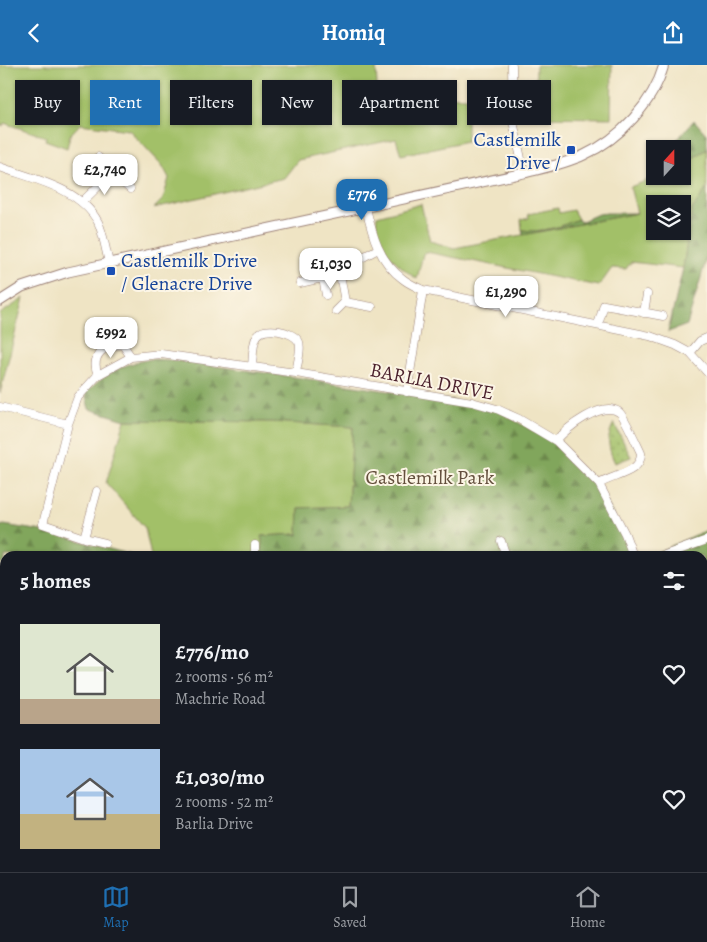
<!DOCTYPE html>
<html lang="en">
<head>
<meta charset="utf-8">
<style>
	:root { --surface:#171b24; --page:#242831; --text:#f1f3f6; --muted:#9ea1a6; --line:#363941; --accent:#1f6fb2 }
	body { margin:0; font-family:Alegreya,serif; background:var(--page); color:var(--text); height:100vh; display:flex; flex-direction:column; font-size:19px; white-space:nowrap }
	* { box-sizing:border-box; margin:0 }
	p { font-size:16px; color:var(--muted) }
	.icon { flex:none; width:28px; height:28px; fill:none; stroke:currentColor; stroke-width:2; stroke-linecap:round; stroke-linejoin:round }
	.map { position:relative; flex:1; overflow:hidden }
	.sheet { position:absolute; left:0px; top:486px; width:708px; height:321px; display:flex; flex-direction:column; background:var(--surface); border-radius:15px 15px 0 0; box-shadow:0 1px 4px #0004 }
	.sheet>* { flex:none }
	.top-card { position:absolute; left:15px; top:15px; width:678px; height:45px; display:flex; gap:10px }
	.needle { width:32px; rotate:21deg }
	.buttons { position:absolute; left:646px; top:75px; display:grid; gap:10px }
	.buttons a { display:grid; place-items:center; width:45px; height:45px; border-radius:0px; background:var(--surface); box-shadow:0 1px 4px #0004; font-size:25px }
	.price { position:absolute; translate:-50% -42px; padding:0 11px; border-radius:10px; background:#fff; color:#222; font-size:16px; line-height:32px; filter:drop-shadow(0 1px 2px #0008) }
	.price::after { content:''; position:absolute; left:50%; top:30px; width:15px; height:11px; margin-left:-8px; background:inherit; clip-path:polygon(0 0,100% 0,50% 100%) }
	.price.on { background:var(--accent); color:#fff }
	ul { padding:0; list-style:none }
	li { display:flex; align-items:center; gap:15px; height:125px; padding:0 20px }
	li span { display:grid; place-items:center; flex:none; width:140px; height:100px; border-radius:0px; color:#555 }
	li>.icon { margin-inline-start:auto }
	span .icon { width:60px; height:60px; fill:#fffc; stroke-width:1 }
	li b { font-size:21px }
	h2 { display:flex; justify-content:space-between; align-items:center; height:60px; padding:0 20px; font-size:21px }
	.pill { padding:0 18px; border-radius:0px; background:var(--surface); box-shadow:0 1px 4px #0004; font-size:18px; line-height:45px }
	.pill.on { background:var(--accent); color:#fff }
	header { display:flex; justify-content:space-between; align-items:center; height:65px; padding:0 20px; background:var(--accent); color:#fff; font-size:22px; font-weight:600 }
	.tabs { display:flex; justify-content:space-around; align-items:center; height:70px; border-top:1px solid var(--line); background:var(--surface); font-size:14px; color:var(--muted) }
	.tabs a { display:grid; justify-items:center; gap:2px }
	.tabs .on { color:var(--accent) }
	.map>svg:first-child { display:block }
</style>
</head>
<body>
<header><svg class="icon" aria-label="back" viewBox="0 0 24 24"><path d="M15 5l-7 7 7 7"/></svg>Homiq<svg class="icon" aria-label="share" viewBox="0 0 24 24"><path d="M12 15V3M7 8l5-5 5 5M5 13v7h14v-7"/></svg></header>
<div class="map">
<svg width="707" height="807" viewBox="0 0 707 807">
	<defs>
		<pattern id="forest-firs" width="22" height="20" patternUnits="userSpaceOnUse" patternTransform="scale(1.25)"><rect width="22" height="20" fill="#81a65c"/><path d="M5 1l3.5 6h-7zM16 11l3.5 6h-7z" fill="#6c874c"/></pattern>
		<pattern id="park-dots" width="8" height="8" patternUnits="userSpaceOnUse" patternTransform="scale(1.25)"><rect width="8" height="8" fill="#a2c067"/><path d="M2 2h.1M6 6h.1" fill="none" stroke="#869b55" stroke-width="1.8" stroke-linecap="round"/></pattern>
	</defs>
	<rect width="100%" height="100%" fill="#fcf5e5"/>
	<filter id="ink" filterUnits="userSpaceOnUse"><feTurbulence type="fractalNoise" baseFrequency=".02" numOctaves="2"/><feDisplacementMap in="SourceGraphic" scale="10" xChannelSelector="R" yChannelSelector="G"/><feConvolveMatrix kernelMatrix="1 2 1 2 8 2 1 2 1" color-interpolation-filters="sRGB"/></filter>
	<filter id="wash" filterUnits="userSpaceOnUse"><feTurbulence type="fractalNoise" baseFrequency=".0096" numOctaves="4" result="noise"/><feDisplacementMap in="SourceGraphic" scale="20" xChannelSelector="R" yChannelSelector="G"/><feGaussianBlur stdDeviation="1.12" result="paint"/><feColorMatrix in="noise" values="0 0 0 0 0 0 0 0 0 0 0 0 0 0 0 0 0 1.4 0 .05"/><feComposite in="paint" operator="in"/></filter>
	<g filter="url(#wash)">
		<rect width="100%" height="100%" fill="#efe4c4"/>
		<path fill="#a2c067" stroke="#767049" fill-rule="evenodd" d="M 0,0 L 376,0 L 377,22 L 380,30 L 467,32 L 467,76 L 401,90 L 396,74 L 298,95 L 284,113 L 154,143 L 163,134 L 169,113 L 162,100 L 129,65 L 80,59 L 70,70 L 67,83 L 45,75 L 46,72 L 4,58 L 3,61 L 0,60 Z
			M 536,0 L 612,0 L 611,53 L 535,52 Z
			M 707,84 L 707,123 L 692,145 L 683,203 L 631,197 L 626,204 L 612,203 L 599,221 L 426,187 L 423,189 L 417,214 C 397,200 372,178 377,151 L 421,139 L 430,176 L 454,183 L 637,148 L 630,122 L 659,111 L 682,111 L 683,99 ZM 655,139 L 682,139 L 682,166 L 655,166 Z
			M 558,143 L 559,148 L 573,145 L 578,154 C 561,162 541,168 522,165 L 521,155 L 529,153 L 528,149 Z
			M 24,233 L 0,328 L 0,249 Z
			M 125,355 L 271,357 L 353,362 L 348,441 L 299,443 L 298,469 L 263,471 L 262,491 L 151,491 L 145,463 L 106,418 Z"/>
		<path fill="url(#forest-firs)" stroke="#666244" d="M 694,55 L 707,70 L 707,84 L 683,99 L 682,84 L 669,84 Z
			M 707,123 L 707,192 L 687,260 L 668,267 L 683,203 L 692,145 Z
			M 606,148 L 637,148 L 523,170 L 522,165 C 541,168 561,162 578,154 L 580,157 L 598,149 Z
			M 151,294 L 172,295 L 301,313 L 474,339 L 498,346 L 554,378 L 597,419 L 623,469 L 631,491 L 262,491 L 262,471 L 298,469 L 299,443 L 348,441 L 353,362 L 271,357 L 125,355 L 89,344 L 85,328 C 109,307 119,300 151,294 Z
			M 4,460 L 49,467 L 135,491 L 5,491 L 5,497 L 0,499 L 0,461 Z
			M 707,465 L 707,518 L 703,520 L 702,491 L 648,491 Z
			M 703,557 L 707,560 L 707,807 L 256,807 L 257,802 L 702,802 Z
			M 0,676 L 5,677 L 5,747 L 0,747 Z"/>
		<path fill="url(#park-dots)" stroke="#767049" d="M 614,358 L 631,392 L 615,398 C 608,384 606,372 614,358 Z"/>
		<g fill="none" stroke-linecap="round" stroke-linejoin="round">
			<path stroke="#69a0d7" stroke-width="2.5" d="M 702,747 L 707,745
				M 633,807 L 640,802"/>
		</g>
	</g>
	<g filter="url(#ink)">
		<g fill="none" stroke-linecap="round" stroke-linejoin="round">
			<defs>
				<path id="minor" d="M 512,0 L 513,56 L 524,108
					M 98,92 L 112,108 L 130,124
					M 0,102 C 33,114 80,123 98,157 C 103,167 106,186 109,198
					M 82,137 L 112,108
					M 366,143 C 372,169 379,197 403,214 C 409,219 417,222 423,225 L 650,271 L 675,280 L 690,288 L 707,307
					M 340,209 L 345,237
					M 323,213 L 326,230
					M 300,218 L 340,209 L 356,196 L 378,184
					M 336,246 L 345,237 L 372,242
					M 644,248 L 647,229
					M 598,260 L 604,240 L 663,251
					M 690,288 L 700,276 L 707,273
					M 252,302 C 253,293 252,279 257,271 C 263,260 294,266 299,277 C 302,284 297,299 296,308
					M 98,310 C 90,291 104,278 123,280 L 131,292
					M 407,327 L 423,225
					M 0,342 L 68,359 L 78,332 L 98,310 L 131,292 L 161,289 L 296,308 L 472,337 L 497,344 L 519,354 L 556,376 L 599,419 L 625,469 L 633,491
					M 68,359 L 43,459 L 84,473 L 105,478
					M 556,376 C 566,363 602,335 619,347 C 624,350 637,380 641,388 C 642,408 612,410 599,419
					M 84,473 L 97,426
					M 501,476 L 506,491
					M 255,491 L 255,480
					M 662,491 L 707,475
					M 133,807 L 134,802"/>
				<path id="tertiary" d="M 0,236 L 22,222 L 68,207 L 524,108 C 544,103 565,99 584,90 C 620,74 653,38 664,0
					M 0,561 L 5,572
					M 168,802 L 184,807
					M 24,807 L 27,802"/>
			</defs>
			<use href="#minor" stroke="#9c8278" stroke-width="9"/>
			<use href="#tertiary" stroke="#9c8278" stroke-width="11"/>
			<use href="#minor" stroke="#fff" stroke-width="8"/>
			<use href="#tertiary" stroke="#fff" stroke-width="9"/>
		</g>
	</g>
	<g fill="#1a4fb4" stroke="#fcf5e5" stroke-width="2">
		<rect x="566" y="80" width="10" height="10" rx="2.5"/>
		<rect x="106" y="201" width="10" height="10" rx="2.5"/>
	</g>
	<g text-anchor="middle" stroke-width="4" stroke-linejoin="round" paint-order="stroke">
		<g font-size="20" fill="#164399" stroke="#fcf5e5" text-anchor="end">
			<text x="561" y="81">Castlemilk<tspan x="561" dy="23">Drive /</tspan></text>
			<text x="121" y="202" text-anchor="start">Castlemilk Drive<tspan x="121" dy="23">/ Glenacre Drive</tspan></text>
		</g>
		<g font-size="20" fill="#4a1f2b" stroke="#fcf5e5">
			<text transform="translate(432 316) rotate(11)" y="7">BARLIA DRIVE</text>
		</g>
		<g font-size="20" fill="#644f3d" stroke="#fcf5e5">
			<text x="430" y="419">Castlemilk Park</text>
		</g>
	</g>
</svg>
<div class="buttons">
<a><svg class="needle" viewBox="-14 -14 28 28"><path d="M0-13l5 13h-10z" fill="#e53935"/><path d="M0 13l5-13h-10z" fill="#9ea1a6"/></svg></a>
<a><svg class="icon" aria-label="layers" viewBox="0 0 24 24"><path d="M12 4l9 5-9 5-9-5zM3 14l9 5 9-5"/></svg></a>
</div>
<b class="price" style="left:105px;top:131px">£2,740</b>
<b class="price on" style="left:362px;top:156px">£776</b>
<b class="price" style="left:331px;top:225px">£1,030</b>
<b class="price" style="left:506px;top:253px">£1,290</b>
<b class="price" style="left:111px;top:294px">£992</b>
<div class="top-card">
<a class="pill">Buy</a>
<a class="pill on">Rent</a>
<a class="pill">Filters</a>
<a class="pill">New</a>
<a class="pill">Apartment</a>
<a class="pill">House</a>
</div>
<section class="sheet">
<h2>5 homes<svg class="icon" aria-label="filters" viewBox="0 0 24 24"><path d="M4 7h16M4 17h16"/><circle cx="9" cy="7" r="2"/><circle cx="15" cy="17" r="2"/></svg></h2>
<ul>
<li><span style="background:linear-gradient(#dfe7d0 75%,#b9a48a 0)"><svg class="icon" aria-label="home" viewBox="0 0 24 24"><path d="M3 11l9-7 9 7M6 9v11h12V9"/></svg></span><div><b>£776/mo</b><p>2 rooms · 56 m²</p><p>Machrie Road</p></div><svg class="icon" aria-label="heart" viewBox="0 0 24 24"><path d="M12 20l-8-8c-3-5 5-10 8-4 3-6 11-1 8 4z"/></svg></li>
<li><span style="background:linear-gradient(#a9c7e8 65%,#c2b280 0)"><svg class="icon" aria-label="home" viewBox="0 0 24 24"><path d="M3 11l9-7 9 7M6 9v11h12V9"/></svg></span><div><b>£1,030/mo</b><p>2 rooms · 52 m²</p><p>Barlia Drive</p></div><svg class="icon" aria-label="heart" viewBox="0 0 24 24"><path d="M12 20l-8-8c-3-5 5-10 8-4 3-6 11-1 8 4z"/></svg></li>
</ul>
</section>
</div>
<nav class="tabs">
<a class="on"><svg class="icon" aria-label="map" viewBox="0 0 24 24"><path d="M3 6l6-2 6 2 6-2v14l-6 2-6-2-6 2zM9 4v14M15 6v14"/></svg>Map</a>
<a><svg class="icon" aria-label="saved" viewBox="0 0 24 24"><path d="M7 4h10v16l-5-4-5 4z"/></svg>Saved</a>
<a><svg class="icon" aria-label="home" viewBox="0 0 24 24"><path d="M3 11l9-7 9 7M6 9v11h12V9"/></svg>Home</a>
</nav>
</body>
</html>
